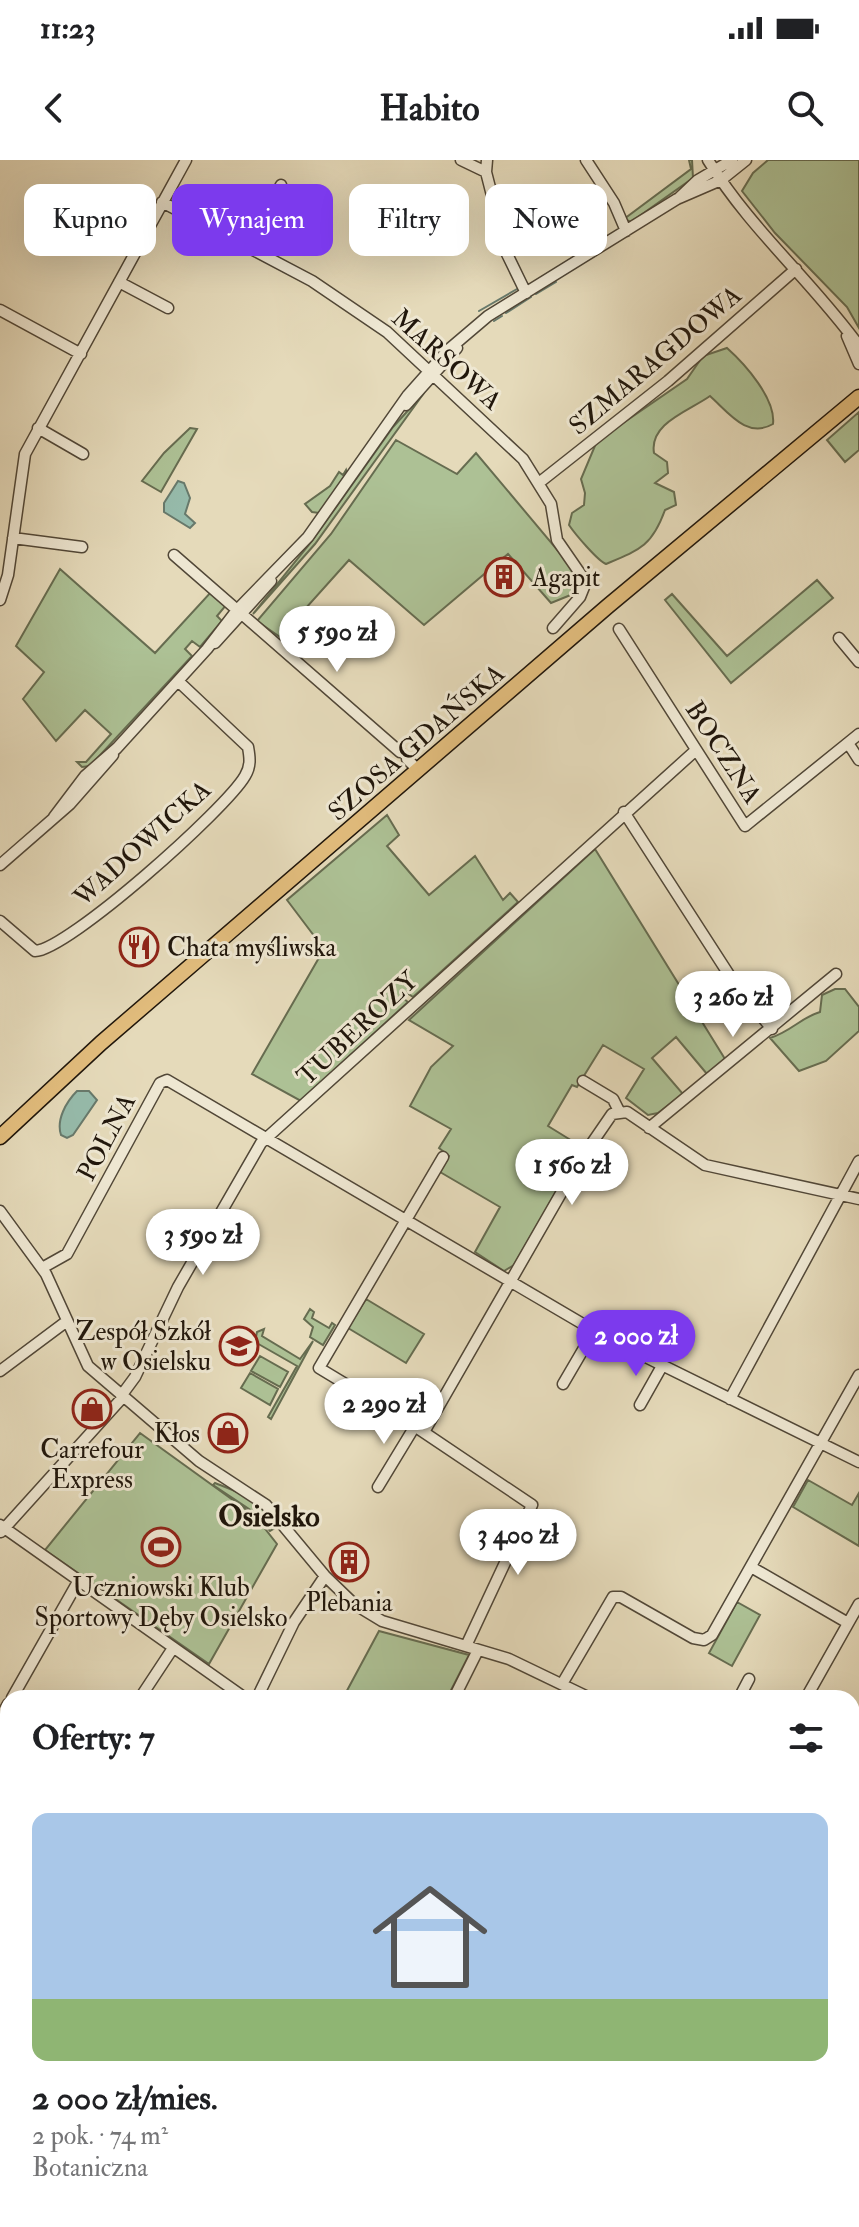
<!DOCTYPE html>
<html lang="pl">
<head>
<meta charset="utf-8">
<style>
	:root { --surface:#fff; --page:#f6f6f6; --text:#202124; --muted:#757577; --line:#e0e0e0; --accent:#7c3aed }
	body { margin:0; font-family:"IM FELL Double Pica",serif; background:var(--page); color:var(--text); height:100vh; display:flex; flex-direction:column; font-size:30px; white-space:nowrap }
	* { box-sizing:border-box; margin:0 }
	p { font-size:26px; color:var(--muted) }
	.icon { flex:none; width:44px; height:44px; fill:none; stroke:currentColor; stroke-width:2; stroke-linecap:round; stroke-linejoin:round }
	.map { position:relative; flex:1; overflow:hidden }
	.drawer { position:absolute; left:0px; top:1530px; width:860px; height:538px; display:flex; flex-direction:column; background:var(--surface); border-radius:24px 24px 0 0; box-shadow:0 8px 32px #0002 }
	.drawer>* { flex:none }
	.hud { position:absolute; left:24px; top:24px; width:812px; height:72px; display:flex; gap:16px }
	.price { position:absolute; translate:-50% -68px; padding:0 18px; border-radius:28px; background:#fff; color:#222; font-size:26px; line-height:52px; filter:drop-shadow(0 2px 4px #0008) }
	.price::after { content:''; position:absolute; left:50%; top:48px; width:24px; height:18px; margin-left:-12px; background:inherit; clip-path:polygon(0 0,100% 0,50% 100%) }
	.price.on { background:var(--accent); color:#fff }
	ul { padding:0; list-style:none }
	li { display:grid; align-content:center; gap:16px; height:424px; padding:0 32px }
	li+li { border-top:2px solid var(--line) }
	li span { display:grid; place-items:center; height:248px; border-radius:16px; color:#555 }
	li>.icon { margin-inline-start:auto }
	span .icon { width:144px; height:144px; fill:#fffc; stroke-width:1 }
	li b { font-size:34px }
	h2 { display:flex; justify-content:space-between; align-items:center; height:96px; padding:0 32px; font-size:34px }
	.tag { padding:0 28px; border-radius:16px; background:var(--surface); box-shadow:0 8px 32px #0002; font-size:28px; line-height:72px }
	.tag.on { background:var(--accent); color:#fff }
	.status { display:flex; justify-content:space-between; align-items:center; height:56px; padding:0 40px; background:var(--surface); direction:ltr }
	.status svg { height:22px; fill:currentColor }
	header { display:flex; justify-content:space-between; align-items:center; height:104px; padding:0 32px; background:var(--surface); font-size:36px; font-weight:700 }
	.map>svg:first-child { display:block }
</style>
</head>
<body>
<div class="status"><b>11:23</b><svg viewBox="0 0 49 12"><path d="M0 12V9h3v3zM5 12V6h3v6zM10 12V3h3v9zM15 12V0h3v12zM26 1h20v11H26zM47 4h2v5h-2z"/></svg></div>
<header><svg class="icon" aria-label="back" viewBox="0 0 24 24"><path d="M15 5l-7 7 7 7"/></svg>Habito<svg class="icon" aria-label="search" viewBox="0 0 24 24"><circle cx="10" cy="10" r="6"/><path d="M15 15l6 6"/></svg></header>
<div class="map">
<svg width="859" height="2067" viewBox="0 0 859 2067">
	<rect width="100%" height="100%" fill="#e5daba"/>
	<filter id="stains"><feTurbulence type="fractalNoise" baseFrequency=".0025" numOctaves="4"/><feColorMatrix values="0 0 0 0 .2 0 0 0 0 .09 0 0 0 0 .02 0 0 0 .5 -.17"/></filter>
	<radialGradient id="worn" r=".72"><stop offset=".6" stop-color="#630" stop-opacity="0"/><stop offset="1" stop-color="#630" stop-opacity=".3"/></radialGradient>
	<path fill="#adc195" stroke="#666c50" stroke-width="2" d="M 689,0 L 692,0 L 693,18 L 631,62 L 624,59 L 691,9 Z
		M 768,0 L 859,0 L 859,168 L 847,147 L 775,73 L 742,31 L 753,13 Z
		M 727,188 C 745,204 776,239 773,264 C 747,279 729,253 710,236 C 689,251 649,263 654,293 L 667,302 L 668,313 L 655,323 L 674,332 L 676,345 L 665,350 C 652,386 640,390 606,404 C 598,401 575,374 569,365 L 572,353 L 584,345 L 585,333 L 581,319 L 597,281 L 687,219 L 703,196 Z
		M 424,233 L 315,384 L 253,454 L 312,381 L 393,267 Z
		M 859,252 L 859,290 L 845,302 L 827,280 Z
		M 190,268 L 197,269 L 161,332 L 142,321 L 164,293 Z
		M 396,280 L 457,314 L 476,293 L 580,417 L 578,432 L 551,443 L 508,394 L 424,465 L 349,400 L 280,477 L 257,461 L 331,374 Z
		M 346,310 L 347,315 L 319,353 L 312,352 L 305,344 L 330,326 L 339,312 L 343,315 Z
		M 60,409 L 155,493 L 211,432 L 227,444 L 217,456 L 222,461 L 200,487 L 192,481 L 185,489 L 192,496 L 90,606 L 82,607 L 77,602 L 86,602 L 111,574 L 85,550 L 56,581 L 23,539 L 44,512 L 16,486 Z
		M 817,420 L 833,438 L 731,523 L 665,440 L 672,434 L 727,496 Z
		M 387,655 L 399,675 L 387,686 L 429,735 L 475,696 L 503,740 L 510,733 L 518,742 L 413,837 L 407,833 L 404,839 L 408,842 L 301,941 L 252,914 L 324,789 L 287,740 Z
		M 595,689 L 725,899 L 707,914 L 676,877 L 652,898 L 683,934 L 658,953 L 648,955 L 626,938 L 644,909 L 603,885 L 577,927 L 572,925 L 548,966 L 582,987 L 514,1105 L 504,1111 L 475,1092 L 500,1047 L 440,1012 L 449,996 L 439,988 L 451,969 L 410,946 L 431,907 L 453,886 L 409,860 Z
		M 835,829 L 845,829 L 859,847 L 859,871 L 826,901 L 799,911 L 770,878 C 792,871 800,858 820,852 L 822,835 Z
		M 366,1139 L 424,1174 L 406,1203 L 348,1168 Z
		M 310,1149 L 314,1152 L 312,1158 L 329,1168 L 332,1163 L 335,1165 L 323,1185 L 310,1177 L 313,1167 L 304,1159 Z
		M 264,1169 L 262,1176 L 300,1199 L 313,1181 L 271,1259 L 268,1257 L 297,1206 L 255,1182 L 257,1172 Z
		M 260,1196 L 288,1212 L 280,1227 L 251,1211 Z
		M 250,1213 L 278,1229 L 270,1245 L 241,1228 Z
		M 140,1273 L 255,1356 L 277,1384 L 209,1504 L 45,1390 Z
		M 808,1320 L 852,1345 L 859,1333 L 859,1386 L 793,1347 Z
		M 215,1323 C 235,1331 272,1343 275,1368 L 270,1371 L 255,1353 L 213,1325 Z
		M 737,1442 L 760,1455 L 732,1506 L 709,1493 Z
		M 379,1471 L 469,1495 L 447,1538 L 343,1538 Z
		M 19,2060 L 72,2060 L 108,2067 L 38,2067 Z"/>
	<path fill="#96bbab" stroke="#67796b" stroke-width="2" d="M 178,321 L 184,323 L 190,338 L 185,354 L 195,363 L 190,368 L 164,352 L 164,343 Z
		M 77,931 L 89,931 L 97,940 L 73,975 L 67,978 L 61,975 C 56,960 66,942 77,931 Z"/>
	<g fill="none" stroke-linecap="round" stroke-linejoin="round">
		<path stroke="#67796b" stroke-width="2" d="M 536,134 L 556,122
			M 479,151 L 517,129
			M 506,153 L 531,137
			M 494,161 L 502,156
			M 854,2067 L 859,2061"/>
		<defs>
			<path id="minor" d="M 461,0 L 486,12
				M 487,0 L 486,12 L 507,94 L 526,133
				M 586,0 L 614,43 L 626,71
				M 708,0 C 750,69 812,121 859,186
				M 679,38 L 698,20 L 732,0
				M 162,42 L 312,121 L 387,172 L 523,299 L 551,344 L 557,380 L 586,422 L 580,437 L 553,468
				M 248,88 L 281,25
				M 119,122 L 168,148
				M 0,150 L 81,194
				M 847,176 L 859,204
				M 406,245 L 457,188
				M 38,268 L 83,294
				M 540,322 L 668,221 L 796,109
				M 13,378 L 82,387
				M 174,395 L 400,592
				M 0,440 L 8,415 L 25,294 L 186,0
				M 619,469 L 745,666 L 859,574
				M 839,478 L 859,502
				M 215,483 L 271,421
				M 848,583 L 859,600
				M 407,599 L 419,611
				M 624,652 L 735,824 L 772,869
				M 54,657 L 85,616 L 117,588 L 207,489 L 237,450 L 308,377 L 408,235 L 448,190 L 488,156 L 677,39 L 721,20 L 746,0
				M 0,705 L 70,644 L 113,595
				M 0,761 L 35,791 C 68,790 226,649 245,616 C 251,606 250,598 248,587 L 178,521
				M 583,921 L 613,939 L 619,951
				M 649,968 L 836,814
				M 443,997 L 319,1208 L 410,1263 L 532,1345 L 466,1486
				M 0,1051 L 46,1114 L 88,1206 L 199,1301 L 266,1345 L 325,1416 L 354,1444 L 382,1461 L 509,1499 L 590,1538
				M 42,1108 L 67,1094 L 160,923 L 167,920 L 605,1177 L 859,1302
				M 0,1211 L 67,1161
				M 563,1224 L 594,1171
				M 121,1236 L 135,1217 L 178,1127 L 261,983 L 696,590
				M 730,1239 L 859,1001
				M 640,1245 L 662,1206
				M 424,1272 L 579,1002 L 612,954 L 627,952 L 705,1005 L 859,1039
				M 378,1327 L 415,1266
				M 0,1365 L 245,1538
				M 1,1372 L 123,1237
				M 751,1407 L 848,1463
				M 562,1524 L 613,1437 L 621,1437 L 693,1478 L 704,1480 L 712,1475 L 859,1215
				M 12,1538 L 79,1420
				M 140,1538 L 173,1488
				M 257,1538 L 294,1462 L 325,1416
				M 454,1538 L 478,1490
				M 739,1538 L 749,1519
				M 806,1538 L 859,1444
				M 0,1558 L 8,1544
				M 0,1663 L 8,1668
				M 852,1666 L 859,1668
				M 0,1763 L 8,1768
				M 852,1800 L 859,1788
				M 852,1840 L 859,1843
				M 852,1862 L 859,1851
				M 0,2006 L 8,1992
				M 852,2046 L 859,2048
				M 599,2060 L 612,2067
				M 209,2067 L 212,2060
				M 506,2067 L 507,2060
				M 709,2067 L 713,2060
				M 845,2067 L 849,2060"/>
			<path id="major" d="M 0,977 L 101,883 L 608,446 L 859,237"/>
		</defs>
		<use href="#minor" stroke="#514737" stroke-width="13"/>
		<use href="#major" stroke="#20160b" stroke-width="17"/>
		<use href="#minor" stroke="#eee7d2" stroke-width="10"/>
		<use href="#major" stroke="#e2bd7d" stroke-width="14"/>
	</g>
	<defs>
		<symbol id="building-ring" viewBox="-11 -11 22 22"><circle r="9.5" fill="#eee7d2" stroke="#8f2418" stroke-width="1.5"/><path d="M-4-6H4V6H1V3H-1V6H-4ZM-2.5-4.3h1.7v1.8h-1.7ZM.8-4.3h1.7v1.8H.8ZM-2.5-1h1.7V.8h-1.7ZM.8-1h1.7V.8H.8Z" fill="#8f2418"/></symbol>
		<symbol id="restaurant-ring" viewBox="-11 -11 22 22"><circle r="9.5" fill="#eee7d2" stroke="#8f2418" stroke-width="1.5"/><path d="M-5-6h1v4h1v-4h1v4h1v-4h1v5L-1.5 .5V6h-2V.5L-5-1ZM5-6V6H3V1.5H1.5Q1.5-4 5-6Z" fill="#8f2418"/></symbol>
		<symbol id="school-ring" viewBox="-11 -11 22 22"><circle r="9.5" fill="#eee7d2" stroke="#8f2418" stroke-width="1.5"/><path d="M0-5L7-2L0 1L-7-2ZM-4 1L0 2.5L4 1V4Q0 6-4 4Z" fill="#8f2418"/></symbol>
		<symbol id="shop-ring" viewBox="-11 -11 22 22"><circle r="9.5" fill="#eee7d2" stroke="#8f2418" stroke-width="1.5"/><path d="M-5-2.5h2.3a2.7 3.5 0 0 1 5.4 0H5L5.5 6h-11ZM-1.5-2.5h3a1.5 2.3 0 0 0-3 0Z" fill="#8f2418"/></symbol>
		<symbol id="stadium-ring" viewBox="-11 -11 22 22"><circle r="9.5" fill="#eee7d2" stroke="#8f2418" stroke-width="1.5"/><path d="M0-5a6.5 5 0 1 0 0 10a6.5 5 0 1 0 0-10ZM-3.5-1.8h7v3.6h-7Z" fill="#8f2418"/></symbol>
	</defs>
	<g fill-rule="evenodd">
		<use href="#building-ring" x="482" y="395" width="44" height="44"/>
		<use href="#restaurant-ring" x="117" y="765" width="44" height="44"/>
		<use href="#school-ring" x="217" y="1164" width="44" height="44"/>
		<use href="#shop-ring" x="70" y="1227" width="44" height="44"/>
		<use href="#shop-ring" x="206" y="1251" width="44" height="44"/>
		<use href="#stadium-ring" x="139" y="1365" width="44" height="44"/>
		<use href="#building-ring" x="327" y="1380" width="44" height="44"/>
	</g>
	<g text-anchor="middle" stroke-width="6" stroke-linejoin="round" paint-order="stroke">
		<g font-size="26" fill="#20160b" stroke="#eee7d2">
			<text transform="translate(447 199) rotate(42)" y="9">MARSOWA</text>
			<text transform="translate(655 200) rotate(-40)" y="9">SZMARAGDOWA</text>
			<text transform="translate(416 582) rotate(-41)" y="9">SZOSA GDAŃSKA</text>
			<text transform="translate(724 592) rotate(57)" y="9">BOCZNA</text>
			<text transform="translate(142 683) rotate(-42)" y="9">WADOWICKA</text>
			<text transform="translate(357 868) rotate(-43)" y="9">TUBEROZY</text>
			<text transform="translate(106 977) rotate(-62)" y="9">POLNA</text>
		</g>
		<g font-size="26" fill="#20160b" stroke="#eee7d2">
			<text x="532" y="426" text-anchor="start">Agapit</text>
			<text x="167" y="796" text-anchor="start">Chata myśliwska</text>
			<text x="211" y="1180" text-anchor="end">Zespół Szkół<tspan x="211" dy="30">w Osielsku</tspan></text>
			<text x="200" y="1282" text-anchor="end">Kłos</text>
			<text x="92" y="1298">Carrefour<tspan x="92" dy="30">Express</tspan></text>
			<text x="161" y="1436">Uczniowski Klub<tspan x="161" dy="30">Sportowy Dęby Osielsko</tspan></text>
			<text x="349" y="1451">Plebania</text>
		</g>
		<g font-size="30" font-weight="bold" fill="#20160b" stroke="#eee7d2">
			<text x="269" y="1366">Osielsko</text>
		</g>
	</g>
	<rect width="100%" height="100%" filter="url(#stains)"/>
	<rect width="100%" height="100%" fill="url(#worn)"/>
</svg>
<b class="price" style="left:337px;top:514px">5 590 zł</b>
<b class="price" style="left:733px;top:879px">3 260 zł</b>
<b class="price" style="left:572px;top:1047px">1 560 zł</b>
<b class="price" style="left:203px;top:1117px">3 590 zł</b>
<b class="price on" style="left:636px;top:1218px">2 000 zł</b>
<b class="price" style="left:384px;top:1286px">2 290 zł</b>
<b class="price" style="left:518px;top:1417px">3 400 zł</b>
<div class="hud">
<a class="tag">Kupno</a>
<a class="tag on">Wynajem</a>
<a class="tag">Filtry</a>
<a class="tag">Nowe</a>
</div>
<section class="drawer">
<h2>Oferty: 7<svg class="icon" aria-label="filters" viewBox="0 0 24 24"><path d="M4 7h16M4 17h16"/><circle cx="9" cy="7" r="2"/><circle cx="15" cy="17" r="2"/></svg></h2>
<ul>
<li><span style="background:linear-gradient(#a9c7e8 75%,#8fb573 0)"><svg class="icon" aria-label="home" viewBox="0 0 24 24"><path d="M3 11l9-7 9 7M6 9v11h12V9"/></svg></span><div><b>2 000 zł/mies.</b><p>2 pok. · 74 m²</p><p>Botaniczna</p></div></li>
</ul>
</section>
</div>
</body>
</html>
